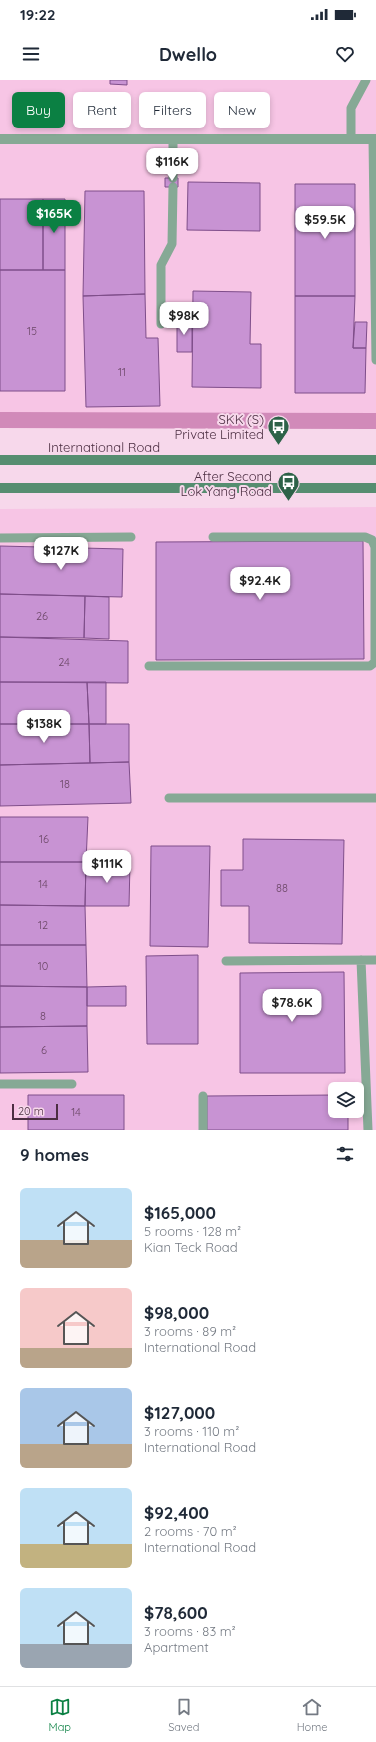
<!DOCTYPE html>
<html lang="en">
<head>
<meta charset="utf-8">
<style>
	:root { --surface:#fff; --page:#f6f6f7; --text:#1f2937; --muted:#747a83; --line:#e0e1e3; --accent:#0b8043 }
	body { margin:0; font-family:Quicksand,sans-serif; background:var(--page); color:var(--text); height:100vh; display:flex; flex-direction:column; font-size:15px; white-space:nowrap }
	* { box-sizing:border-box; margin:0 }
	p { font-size:13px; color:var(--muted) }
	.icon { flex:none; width:22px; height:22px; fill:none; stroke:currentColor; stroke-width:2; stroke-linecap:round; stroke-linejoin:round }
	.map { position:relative; height:1050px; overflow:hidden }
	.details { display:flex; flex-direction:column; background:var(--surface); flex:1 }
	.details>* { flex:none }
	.hud { position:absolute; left:12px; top:12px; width:352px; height:36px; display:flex; gap:8px }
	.fabs { position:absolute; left:328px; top:1002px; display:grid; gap:8px }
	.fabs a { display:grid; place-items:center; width:36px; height:36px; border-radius:6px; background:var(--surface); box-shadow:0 2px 6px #0003; font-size:20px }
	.scale { position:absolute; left:12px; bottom:10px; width:46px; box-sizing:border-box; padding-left:4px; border:2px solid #4c2e42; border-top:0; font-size:11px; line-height:14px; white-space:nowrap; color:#4c2e42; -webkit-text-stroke:3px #f7d8eb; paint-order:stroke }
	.price { position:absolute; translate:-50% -34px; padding:0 9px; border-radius:8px; background:#fff; color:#222; font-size:13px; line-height:26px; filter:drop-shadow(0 1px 2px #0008) }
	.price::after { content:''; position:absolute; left:50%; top:24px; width:12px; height:9px; margin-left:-6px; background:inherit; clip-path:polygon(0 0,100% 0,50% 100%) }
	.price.current { background:var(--accent); color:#fff }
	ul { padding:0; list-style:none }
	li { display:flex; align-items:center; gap:12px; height:100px; padding:0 20px }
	li span { display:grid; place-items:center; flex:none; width:112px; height:80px; border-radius:6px; color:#555 }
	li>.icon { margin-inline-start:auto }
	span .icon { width:48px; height:48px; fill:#fffc; stroke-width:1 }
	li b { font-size:17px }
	h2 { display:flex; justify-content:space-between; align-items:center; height:48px; padding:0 20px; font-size:17px }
	.pill { padding:0 14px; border-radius:6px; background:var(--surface); box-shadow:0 2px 6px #0003; font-size:14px; line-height:36px }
	.pill.current { background:var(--accent); color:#fff }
	.status { display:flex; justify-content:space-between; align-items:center; height:28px; padding:0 20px; background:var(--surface); direction:ltr }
	.status svg { height:11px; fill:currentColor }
	header { display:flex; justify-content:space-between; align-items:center; height:52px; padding:0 20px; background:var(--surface); font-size:18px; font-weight:800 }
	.tabs { display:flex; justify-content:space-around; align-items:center; height:56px; border-top:1px solid var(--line); background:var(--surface); font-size:11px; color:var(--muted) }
	.tabs a { display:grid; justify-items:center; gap:2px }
	.tabs .current { color:var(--accent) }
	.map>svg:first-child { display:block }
</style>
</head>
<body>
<div class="status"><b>19:22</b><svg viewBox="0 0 49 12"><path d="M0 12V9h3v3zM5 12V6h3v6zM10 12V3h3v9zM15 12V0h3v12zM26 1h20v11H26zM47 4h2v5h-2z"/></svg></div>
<header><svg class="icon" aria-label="menu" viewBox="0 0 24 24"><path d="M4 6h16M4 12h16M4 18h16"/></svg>Dwello<svg class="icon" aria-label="heart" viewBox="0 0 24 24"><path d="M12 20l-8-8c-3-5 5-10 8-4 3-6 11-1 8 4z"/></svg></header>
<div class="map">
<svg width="376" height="1050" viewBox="0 0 376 1050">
	<rect width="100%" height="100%" fill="#f7d8eb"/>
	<path fill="#f7c5e5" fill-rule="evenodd" d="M 0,0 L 376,0 L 376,343 L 0,346 Z
		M 376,427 L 376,1050 L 0,1050 L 0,429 ZM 335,1009 L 357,1009 L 357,1031 L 335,1031 Z"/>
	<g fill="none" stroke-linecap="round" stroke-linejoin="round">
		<path stroke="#d18ab9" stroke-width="16" d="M 0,340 L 376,341"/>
	</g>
	<path fill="#c893d3" stroke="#7f4e8a" d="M 110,0 L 127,0 L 127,5 L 110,4 Z
		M 165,98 L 178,98 L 178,107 L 165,107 Z
		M 188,102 L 260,103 L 260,151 L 187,150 Z
		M 295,104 L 355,104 L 355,216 L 295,216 Z
		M 85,111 L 144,111 L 145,214 L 83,216 Z
		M 0,119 L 43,119 L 43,190 L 0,190 Z
		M 43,119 L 65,119 L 65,190 L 43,190 Z
		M 0,190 L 65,190 L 65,311 L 0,311 Z
		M 193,211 L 251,212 L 250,264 L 261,264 L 261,308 L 192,307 Z
		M 145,214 L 146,258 L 158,258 L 160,326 L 86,327 L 83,216 Z
		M 295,216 L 355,216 L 353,268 L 366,268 L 365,313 L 295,313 Z
		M 177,239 L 192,239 L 192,272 L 177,272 Z
		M 355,242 L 367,242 L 366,268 L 353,268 Z
		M 363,461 L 364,579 L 156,580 L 156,462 Z
		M 0,466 L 123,469 L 122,517 L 0,514 Z
		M 0,514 L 85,516 L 84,558 L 0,557 Z
		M 85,516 L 109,517 L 109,559 L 84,558 Z
		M 0,557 L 128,561 L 128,603 L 0,602 Z
		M 0,602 L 87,602 L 89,644 L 0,644 Z
		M 87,602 L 106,602 L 106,644 L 89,644 Z
		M 0,644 L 89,644 L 90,683 L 0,685 Z
		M 89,644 L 129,644 L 129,682 L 90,683 Z
		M 129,682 L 131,723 L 0,726 L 0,685 Z
		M 0,737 L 88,737 L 86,782 L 0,782 Z
		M 243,759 L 344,760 L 342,864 L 249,863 L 249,826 L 221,826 L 221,790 L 243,790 Z
		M 151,766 L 210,766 L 208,867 L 150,866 Z
		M 0,782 L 86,782 L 85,826 L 0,825 Z
		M 86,782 L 130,783 L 129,826 L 85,826 Z
		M 0,825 L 85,826 L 86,865 L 0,865 Z
		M 0,865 L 86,865 L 87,907 L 0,906 Z
		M 198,875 L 198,964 L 147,964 L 146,876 Z
		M 344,892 L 345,993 L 240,993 L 240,893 Z
		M 0,906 L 87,907 L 87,946 L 0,947 Z
		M 126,906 L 126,926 L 87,926 L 87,907 Z
		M 87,946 L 88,992 L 0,993 L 0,947 Z
		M 28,1015 L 124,1015 L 124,1050 L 28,1050 Z
		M 335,1015 L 335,1031 L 348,1031 L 348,1050 L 207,1050 L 207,1016 Z"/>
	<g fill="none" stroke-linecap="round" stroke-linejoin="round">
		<path stroke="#86a995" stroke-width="9" d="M 351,59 L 351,28 L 366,0
			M 373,59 L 376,280
			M 173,98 L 173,59
			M 161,244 L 161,185 L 172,164 L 173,107
			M 0,458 L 131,457
			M 149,586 L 370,586 L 375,582 L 375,467 L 372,460 L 365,457 L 213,457
			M 169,718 L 376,718
			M 361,880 L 368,1050
			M 226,881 L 376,880
			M 0,1004 L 72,1004
			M 203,1050 L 203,1016"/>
		<path stroke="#86a995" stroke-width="10" d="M 0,59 L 376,59"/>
		<path stroke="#568d70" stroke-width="10" d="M 0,380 L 376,380
			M 0,408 L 376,408"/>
	</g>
	<defs>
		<symbol id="bus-pin" viewBox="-11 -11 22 30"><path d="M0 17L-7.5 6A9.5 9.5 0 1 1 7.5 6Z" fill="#2d6248" stroke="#f7d8eb"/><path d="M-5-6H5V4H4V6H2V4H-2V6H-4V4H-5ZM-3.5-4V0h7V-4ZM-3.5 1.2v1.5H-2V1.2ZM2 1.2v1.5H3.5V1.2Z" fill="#fff"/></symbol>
	</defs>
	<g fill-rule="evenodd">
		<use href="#bus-pin" x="266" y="334" width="25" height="34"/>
		<use href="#bus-pin" x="276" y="390" width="25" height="34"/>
	</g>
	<g text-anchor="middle" stroke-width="4" stroke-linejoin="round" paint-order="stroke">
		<g font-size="11" fill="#6b4766">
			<text x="32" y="255">15</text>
			<text x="122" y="296">11</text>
			<text x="42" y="540">26</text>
			<text x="64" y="586">24</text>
			<text x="65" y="708">18</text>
			<text x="44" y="763">16</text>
			<text x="43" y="808">14</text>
			<text x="282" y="812">88</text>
			<text x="43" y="849">12</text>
			<text x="43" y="890">10</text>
			<text x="43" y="940">8</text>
			<text x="44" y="974">6</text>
			<text x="76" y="1036">14</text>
		</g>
		<g font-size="13" fill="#4c2e42" stroke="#f7d8eb" text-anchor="end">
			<text x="264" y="344">SKK (S)<tspan x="264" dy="15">Private Limited</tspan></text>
			<text x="272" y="401">After Second<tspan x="272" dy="15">Lok Yang Road</tspan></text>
		</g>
		<g font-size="13" fill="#4c2e42" stroke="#f7d8eb">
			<text x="104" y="372">International Road</text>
		</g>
	</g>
</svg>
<div class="fabs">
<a><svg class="icon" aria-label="layers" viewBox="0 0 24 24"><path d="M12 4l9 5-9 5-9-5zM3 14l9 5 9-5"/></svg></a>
</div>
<div class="scale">20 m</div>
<b class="price" style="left:172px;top:102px">$116K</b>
<b class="price current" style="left:54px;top:154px">$165K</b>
<b class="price" style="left:325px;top:160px">$59.5K</b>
<b class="price" style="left:184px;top:256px">$98K</b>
<b class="price" style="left:61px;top:491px">$127K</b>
<b class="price" style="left:260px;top:521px">$92.4K</b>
<b class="price" style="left:44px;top:664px">$138K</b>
<b class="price" style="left:107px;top:804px">$111K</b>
<b class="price" style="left:292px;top:943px">$78.6K</b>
<div class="hud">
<a class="pill current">Buy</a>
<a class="pill">Rent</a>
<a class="pill">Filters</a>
<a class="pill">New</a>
</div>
</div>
<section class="details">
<h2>9 homes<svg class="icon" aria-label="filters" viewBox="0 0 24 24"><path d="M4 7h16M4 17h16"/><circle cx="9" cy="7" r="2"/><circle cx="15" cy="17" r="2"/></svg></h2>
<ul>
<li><span style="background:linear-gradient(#bfe0f5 65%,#b9a48a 0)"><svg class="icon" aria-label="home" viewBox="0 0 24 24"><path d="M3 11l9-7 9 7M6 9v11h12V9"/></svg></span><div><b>$165,000</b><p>5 rooms · 128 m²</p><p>Kian Teck Road</p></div></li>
<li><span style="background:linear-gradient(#f6c9c9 75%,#b9a48a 0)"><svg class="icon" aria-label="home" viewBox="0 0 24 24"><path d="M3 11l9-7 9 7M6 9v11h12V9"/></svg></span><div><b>$98,000</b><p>3 rooms · 89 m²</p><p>International Road</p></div></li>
<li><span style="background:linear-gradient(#a9c7e8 70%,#b9a48a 0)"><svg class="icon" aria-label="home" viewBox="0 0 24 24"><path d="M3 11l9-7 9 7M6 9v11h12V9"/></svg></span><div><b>$127,000</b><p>3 rooms · 110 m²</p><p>International Road</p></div></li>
<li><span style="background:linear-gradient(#bfe0f5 70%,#c2b280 0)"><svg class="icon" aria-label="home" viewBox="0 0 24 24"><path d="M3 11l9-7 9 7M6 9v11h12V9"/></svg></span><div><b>$92,400</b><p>2 rooms · 70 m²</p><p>International Road</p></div></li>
<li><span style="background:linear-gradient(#bfe0f5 70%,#9aa5b1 0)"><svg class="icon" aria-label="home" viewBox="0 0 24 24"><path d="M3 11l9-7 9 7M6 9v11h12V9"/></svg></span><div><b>$78,600</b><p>3 rooms · 83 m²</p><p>Apartment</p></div></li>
</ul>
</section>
<nav class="tabs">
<a class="current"><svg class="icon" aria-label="map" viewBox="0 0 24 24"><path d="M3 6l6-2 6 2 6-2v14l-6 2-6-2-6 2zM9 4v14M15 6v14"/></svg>Map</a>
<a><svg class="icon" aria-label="saved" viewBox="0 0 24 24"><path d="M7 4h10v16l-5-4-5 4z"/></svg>Saved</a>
<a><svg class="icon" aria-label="home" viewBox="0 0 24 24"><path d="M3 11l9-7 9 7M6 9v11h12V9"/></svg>Home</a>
</nav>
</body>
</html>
